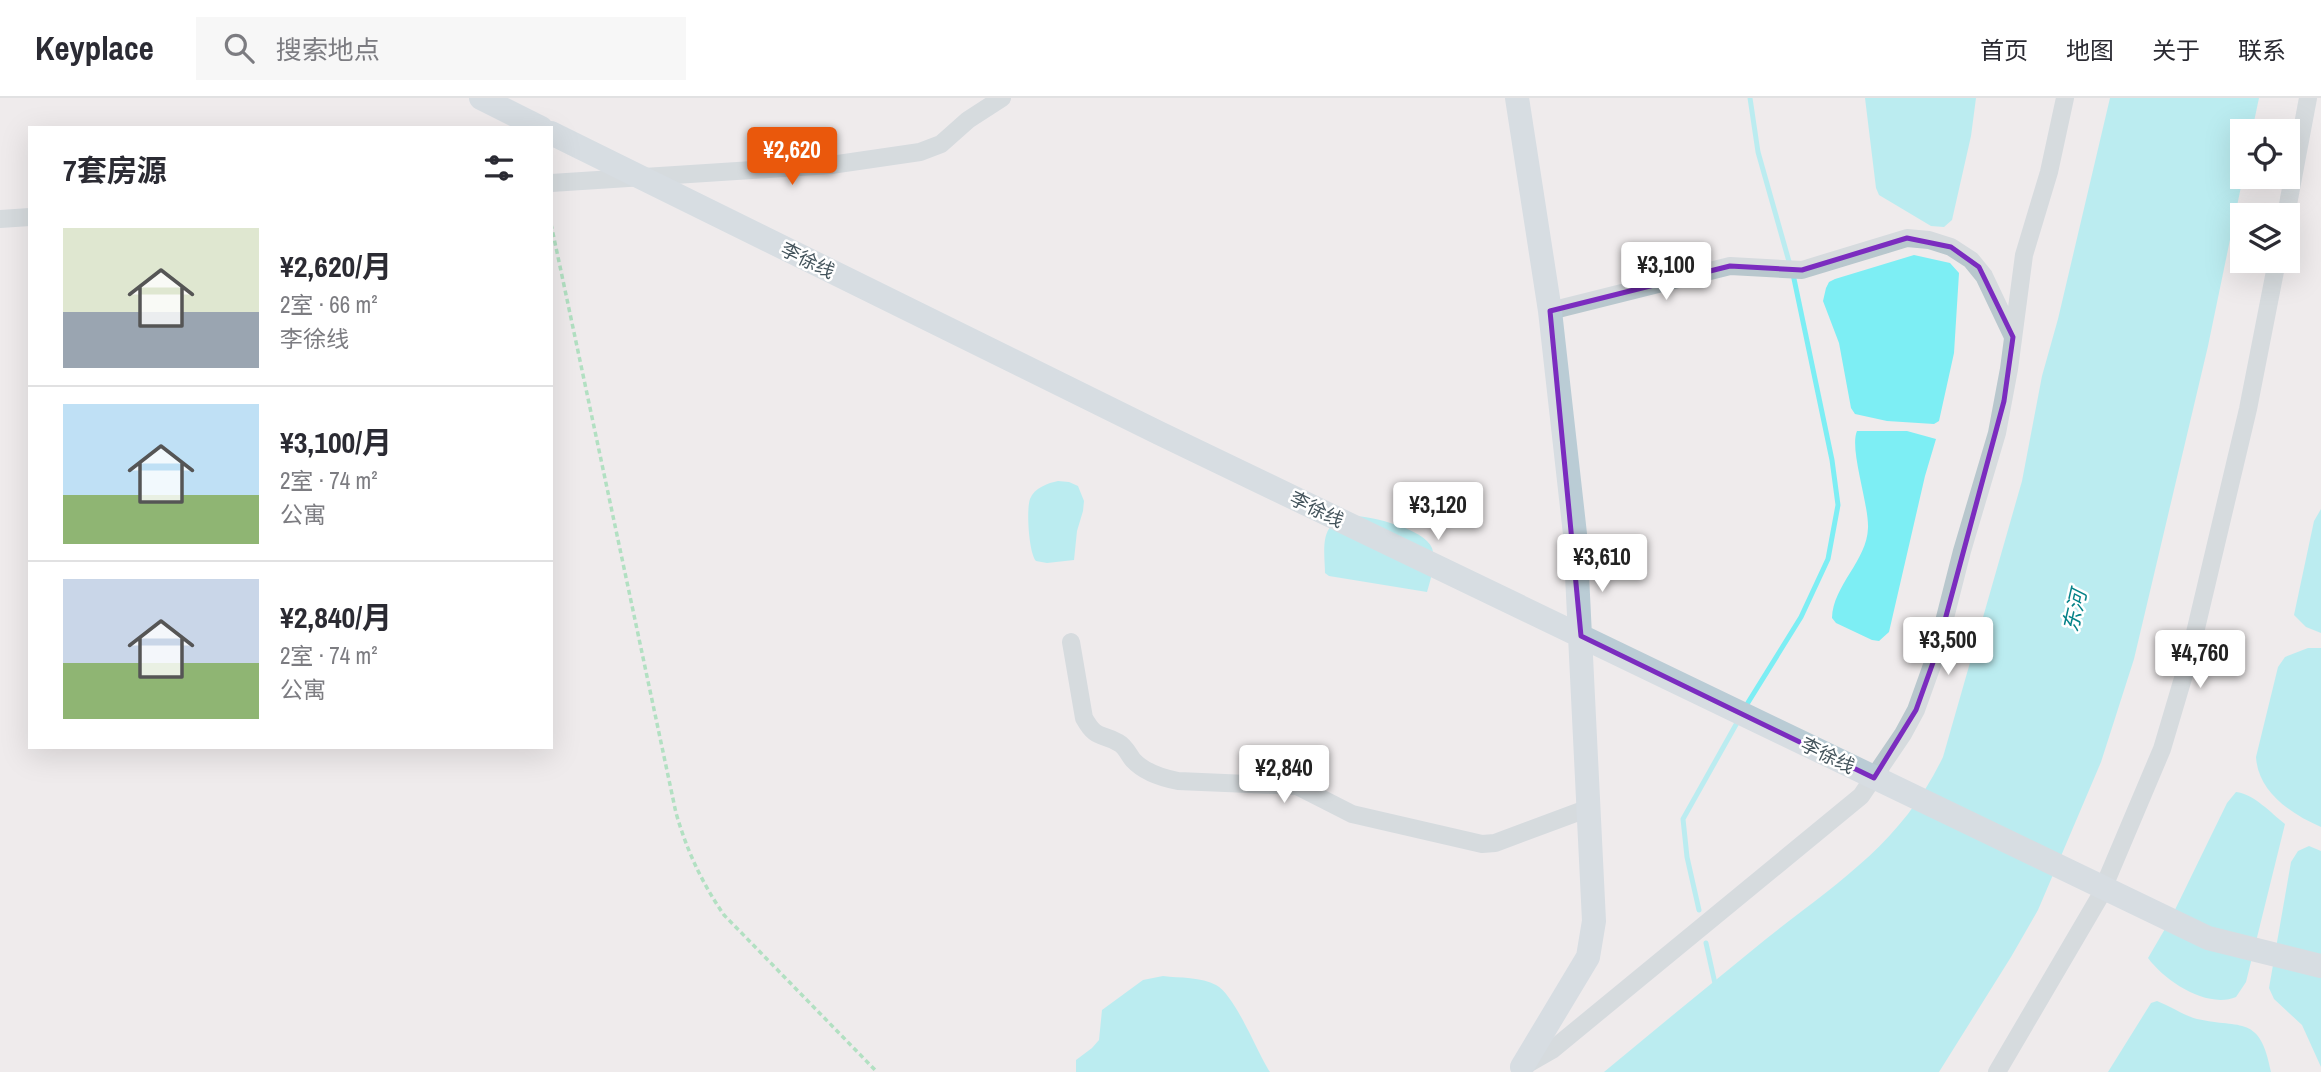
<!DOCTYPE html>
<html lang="zh">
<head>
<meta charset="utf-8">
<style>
	:root { --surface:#fff; --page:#f7f7f7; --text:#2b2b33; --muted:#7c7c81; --line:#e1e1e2; --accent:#ea580c }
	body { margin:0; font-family:"Archivo Narrow","Noto Sans SC",sans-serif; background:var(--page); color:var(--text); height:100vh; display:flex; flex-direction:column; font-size:26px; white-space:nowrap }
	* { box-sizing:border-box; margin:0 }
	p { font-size:23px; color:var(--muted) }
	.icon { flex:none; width:38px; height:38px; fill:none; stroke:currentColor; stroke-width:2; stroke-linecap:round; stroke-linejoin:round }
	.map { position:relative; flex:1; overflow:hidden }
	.panel { position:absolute; left:28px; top:28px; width:525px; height:623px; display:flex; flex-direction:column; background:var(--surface); border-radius:0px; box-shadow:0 7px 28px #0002 }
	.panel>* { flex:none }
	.controls { position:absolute; left:2230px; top:21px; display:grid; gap:14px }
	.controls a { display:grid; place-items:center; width:70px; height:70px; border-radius:0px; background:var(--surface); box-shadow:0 7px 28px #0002; font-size:35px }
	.price { position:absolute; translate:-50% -60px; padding:0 16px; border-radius:7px; background:#fff; color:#222; font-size:23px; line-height:46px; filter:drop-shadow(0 2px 4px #0008) }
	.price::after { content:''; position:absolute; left:50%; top:42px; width:21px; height:16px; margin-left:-10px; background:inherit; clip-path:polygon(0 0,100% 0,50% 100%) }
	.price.selected { background:var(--accent); color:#fff }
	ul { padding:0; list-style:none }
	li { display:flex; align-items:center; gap:21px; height:175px; padding:0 35px }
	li+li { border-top:2px solid var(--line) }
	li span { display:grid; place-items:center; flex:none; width:196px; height:140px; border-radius:0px; color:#555 }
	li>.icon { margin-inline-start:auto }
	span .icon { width:84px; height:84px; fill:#fffc; stroke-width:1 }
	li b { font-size:30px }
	h2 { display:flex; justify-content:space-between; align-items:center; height:84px; padding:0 35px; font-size:30px }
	header { display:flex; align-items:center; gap:42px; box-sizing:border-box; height:98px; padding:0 35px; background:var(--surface); border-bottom:2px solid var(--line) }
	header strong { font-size:33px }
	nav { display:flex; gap:38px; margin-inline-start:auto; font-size:24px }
	.search { width:490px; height:63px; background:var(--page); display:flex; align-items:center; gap:18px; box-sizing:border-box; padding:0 24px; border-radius:0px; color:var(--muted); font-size:26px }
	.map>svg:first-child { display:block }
</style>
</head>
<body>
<header>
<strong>Keyplace</strong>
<div class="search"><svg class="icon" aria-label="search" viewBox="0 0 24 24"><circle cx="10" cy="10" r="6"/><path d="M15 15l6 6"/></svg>搜索地点</div>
<nav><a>首页</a><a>地图</a><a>关于</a><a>联系</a></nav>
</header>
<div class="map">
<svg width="2321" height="974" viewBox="0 0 2321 974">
	<rect width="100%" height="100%" fill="#efebec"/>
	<path fill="#7deef4" d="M 1865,0 L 1976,0 L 1971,38 L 1952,122 L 1944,129 L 1931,128 L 1879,97 L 1876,90 Z
		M 2110,0 L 2259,0 L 2252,33 L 2242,33 L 2243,79 L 2208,248 L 2134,561 L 2101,664 L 2038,812 L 2011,859 L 1939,974 L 1604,974 C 1658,929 1712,885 1766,841 C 1839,783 1901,746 1943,659 L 2022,383 L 2042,278 L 2058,221 Z
		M 1914,157 L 1950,165 L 1959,175 L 1954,255 L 1939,323 L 1934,326 L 1887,323 L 1855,316 L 1851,310 L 1839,245 L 1823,203 L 1826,190 L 1829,184 L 1835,181 Z
		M 1857,333 L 1907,333 L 1936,341 L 1925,378 L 1889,534 L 1879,543 L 1872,542 L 1836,525 L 1832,520 C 1833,487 1867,463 1868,430 C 1869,406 1849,351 1857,333 Z
		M 1058,383 L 1069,384 L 1078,388 L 1084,403 L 1083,413 L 1077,433 L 1074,462 L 1047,465 L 1036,463 C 1029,455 1026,412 1030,401 C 1034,390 1048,385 1058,383 Z
		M 2321,411 L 2321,535 L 2306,529 L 2294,517 L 2314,423 Z
		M 1353,418 C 1371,418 1425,431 1432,450 C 1436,463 1431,481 1427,494 L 1329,478 L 1325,475 C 1325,461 1321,439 1331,428 C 1336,423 1347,421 1353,418 Z
		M 2308,550 L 2321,550 L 2321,729 C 2291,716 2258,694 2256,659 L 2278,569 L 2285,559 Z
		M 2236,694 C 2254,696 2271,715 2285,726 L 2246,884 L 2236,899 C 2207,911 2165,883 2148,860 L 2169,824 L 2227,705 Z
		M 2309,748 L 2321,753 L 2321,969 L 2302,927 L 2274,901 L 2269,890 L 2291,764 L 2298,753 Z
		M 1163,878 C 1179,880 1202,879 1216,887 C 1235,897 1257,954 1270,974 L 1076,974 L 1076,962 L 1092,950 L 1099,942 L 1102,912 L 1143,882 Z
		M 2157,903 C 2170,908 2183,917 2197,921 C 2242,931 2260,916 2271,974 L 2108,974 L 2151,905 Z"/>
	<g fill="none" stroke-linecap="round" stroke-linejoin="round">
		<path stroke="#7deef4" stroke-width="5" d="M 1750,0 L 1758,54 L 1790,167
			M 1744,611 L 1801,519 L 1828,461 L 1838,407 L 1832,362 L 1793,176
			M 1699,812 L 1687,759 L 1683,721 L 1738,623
			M 1706,845 L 1716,890"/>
		<path stroke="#69d38e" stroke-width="3.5" stroke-dasharray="5 3.5" stroke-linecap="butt" d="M 551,126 L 676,715 C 687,753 702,785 724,817 L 877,974"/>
		<path stroke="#b8c7cd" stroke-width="18" d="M 551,85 L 831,67 L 920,54 L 941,46 L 968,22 L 1002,0
			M 2286,117 L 2308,0
			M 0,121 L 30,119
			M 1550,213 L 1730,168 L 1802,172 L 1907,140 L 1929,142 L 1951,149 L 1971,162 L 1984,178 L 2013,239
			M 1071,544 L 1084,620 C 1097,643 1101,634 1119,645 C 1125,648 1129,657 1133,662 C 1145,675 1162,680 1178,683 L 1297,688 L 1352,716 L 1482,746 L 1495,745 L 1589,710
			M 1524,968 L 1552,952 L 1861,698 L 1903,636 L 1916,612 L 1935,559 L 1962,453 L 1997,335 L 2009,271 L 2024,157 L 2049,74 L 2065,0
			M 1997,974 L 2099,800 L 2162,651 L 2189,560 L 2248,311 L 2277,163"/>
		<path stroke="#baccd5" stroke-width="24" d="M 481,0 L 541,30
			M 1517,0 L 1550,213 L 1575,436 L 1594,823 L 1588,859 L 1522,969
			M 551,35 L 1159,335 L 2208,840 L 2321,868"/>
	</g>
	<path d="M0 0H2321V974H0ZM 1907,140 L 1951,149 L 1979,169 L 2013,239 L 2004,303 L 1935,559 L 1916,612 L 1874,680 L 1581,538 L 1550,213 L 1730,168 L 1802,172 Z" fill="#efebec" fill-opacity=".55" fill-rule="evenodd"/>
	<path fill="none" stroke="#7b2cbf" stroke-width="5" stroke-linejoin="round" d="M 1907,140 L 1951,149 L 1979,169 L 2013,239 L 2004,303 L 1935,559 L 1916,612 L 1874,680 L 1581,538 L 1550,213 L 1730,168 L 1802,172 Z"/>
	<g text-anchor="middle" stroke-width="5" stroke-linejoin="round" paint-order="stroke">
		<g font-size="19" fill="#43535b" stroke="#fff">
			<text transform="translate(808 162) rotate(26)" y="7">李徐线</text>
			<text transform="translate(1317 411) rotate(26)" y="7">李徐线</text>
			<text transform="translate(1828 657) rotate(26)" y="7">李徐线</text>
		</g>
		<g font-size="21" font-style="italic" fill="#048288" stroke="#fff">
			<text transform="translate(2075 513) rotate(-77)" y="7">东河</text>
		</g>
	</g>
</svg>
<div class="controls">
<a><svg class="icon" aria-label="locate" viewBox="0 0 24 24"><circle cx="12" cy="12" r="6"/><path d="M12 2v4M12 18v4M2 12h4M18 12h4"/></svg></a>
<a><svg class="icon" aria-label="layers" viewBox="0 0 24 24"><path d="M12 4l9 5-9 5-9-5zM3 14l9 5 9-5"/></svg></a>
</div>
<b class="price selected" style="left:792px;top:89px">¥2,620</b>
<b class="price" style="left:1666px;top:204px">¥3,100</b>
<b class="price" style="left:1438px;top:444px">¥3,120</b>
<b class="price" style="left:1602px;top:496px">¥3,610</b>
<b class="price" style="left:1948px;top:579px">¥3,500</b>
<b class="price" style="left:2200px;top:592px">¥4,760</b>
<b class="price" style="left:1284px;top:707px">¥2,840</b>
<section class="panel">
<h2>7套房源<svg class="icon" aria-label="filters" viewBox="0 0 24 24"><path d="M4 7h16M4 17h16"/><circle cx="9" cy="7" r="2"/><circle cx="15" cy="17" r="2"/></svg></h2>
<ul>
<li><span style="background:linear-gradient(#dfe7d0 60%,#9aa5b1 0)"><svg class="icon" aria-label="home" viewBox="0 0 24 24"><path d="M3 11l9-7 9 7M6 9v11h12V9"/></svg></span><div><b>¥2,620/月</b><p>2室 · 66 m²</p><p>李徐线</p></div></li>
<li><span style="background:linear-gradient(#bfe0f5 65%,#8fb573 0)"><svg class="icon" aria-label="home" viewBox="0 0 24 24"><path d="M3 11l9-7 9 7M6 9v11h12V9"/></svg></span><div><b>¥3,100/月</b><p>2室 · 74 m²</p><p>公寓</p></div></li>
<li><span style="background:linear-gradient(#c9d6e8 60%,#8fb573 0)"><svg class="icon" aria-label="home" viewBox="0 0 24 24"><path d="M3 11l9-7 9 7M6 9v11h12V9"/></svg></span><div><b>¥2,840/月</b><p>2室 · 74 m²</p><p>公寓</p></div></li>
</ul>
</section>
</div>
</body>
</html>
